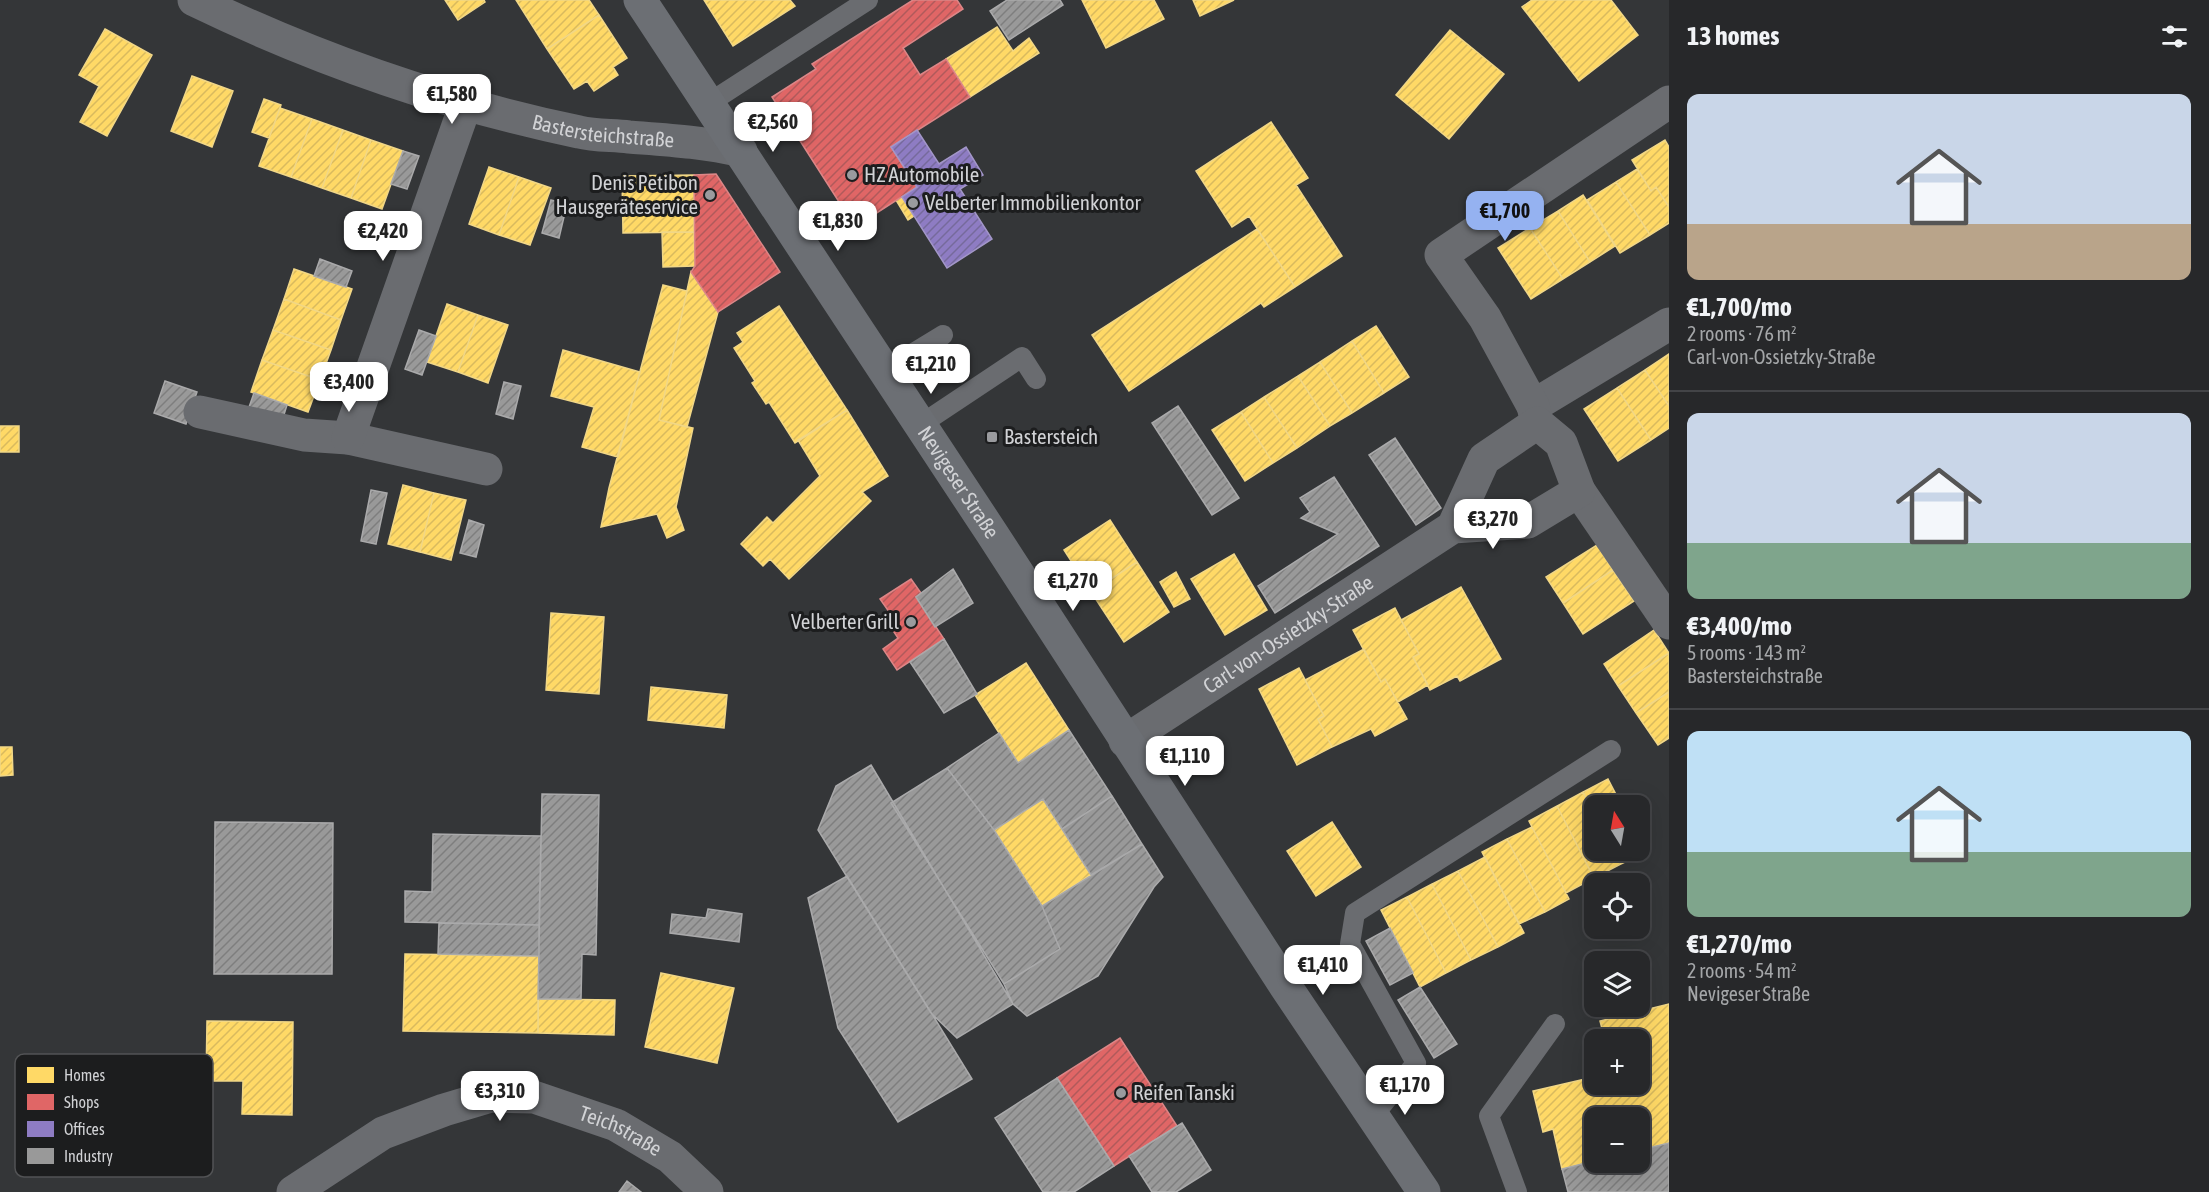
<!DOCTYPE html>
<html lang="en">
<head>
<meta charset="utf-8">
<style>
	:root { --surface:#27282a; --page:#2f3032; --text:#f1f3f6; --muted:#a4a6a8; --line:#434447; --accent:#95b2f1 }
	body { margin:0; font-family:"Asap Condensed",sans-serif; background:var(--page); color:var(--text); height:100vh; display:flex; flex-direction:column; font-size:22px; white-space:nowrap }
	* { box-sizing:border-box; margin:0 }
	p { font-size:20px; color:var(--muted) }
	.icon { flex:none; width:33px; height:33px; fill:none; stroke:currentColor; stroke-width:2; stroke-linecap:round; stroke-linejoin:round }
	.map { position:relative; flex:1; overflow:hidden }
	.side { display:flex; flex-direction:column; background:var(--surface); width:540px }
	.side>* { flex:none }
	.needle { width:39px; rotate:349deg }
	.controls { position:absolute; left:1584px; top:795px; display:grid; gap:12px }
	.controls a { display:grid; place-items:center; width:66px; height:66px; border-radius:12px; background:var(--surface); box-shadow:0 6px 24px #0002,0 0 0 2px var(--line); font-size:30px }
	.price { position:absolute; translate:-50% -51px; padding:0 14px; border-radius:12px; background:#fff; color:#222; font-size:20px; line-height:39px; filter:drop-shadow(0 2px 3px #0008) }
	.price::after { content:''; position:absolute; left:50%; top:36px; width:18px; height:14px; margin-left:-9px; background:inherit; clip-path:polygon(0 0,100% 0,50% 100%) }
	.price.active { background:var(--accent); color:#111 }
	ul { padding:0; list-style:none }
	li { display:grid; align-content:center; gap:12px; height:318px; padding:0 18px }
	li+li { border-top:2px solid var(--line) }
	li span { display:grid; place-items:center; height:186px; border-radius:12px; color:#555 }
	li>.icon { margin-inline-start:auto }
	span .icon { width:108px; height:108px; fill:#fffc; stroke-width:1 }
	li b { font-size:26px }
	h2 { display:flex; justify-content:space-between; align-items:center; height:72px; padding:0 18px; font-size:26px }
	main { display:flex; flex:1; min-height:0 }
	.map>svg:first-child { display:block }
</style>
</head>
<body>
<main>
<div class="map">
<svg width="1669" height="1192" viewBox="0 0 1669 1192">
	<defs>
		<pattern id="homes-hatch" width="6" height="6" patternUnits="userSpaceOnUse" patternTransform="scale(1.5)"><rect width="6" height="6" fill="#ffd966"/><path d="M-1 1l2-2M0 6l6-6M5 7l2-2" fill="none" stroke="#d9ba5e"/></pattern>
		<pattern id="shops-hatch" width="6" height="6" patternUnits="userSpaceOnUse" patternTransform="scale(1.5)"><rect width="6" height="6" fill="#e06666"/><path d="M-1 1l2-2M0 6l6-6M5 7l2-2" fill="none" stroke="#b05a5b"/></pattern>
		<pattern id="offices-hatch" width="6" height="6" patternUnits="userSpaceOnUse" patternTransform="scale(1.5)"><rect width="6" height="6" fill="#8e7cc3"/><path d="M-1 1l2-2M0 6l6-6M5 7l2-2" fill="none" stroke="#766a9c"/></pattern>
		<pattern id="industry-hatch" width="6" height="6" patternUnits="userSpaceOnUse" patternTransform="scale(1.5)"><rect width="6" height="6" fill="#999"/><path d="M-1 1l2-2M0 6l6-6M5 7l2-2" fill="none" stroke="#7e7e7e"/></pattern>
	</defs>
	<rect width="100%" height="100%" fill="#343638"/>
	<path fill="url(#homes-hatch)" stroke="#f1d787" stroke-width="1.5" d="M 445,0 L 484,0 L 485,2 L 458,20 Z
		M 516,0 L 589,0 L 599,15 L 547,49 Z
		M 704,0 L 790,0 L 795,6 L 733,46 Z
		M 1082,0 L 1154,0 L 1164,19 L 1106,48 Z
		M 1193,0 L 1234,0 L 1200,16 Z
		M 1532,0 L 1611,0 L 1638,35 L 1579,81 L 1522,7 Z
		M 599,15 L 627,58 L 613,67 L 618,75 L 594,91 L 587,81 L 574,89 L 547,49 Z
		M 997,27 L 1013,51 L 1029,38 L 1039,53 L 970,97 L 946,59 Z
		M 105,29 L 152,55 L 107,136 L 80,122 L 99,86 L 79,75 Z
		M 1450,30 L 1504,74 L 1449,139 L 1396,95 Z
		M 192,76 L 233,91 L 212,147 L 171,131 Z
		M 264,99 L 281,105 L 269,138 L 252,132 Z
		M 280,108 L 312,119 L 291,177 L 259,166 Z
		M 312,119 L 343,130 L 322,188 L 291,177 Z
		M 1271,122 L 1308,178 L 1296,185 L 1342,256 L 1295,287 L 1249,216 L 1232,227 L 1196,171 Z
		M 343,130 L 371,140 L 351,198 L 322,188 Z
		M 371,140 L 403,151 L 382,209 L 351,198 Z
		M 1665,140 L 1669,147 L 1669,207 L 1656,187 L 1651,191 L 1632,160 Z
		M 489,167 L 519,177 L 499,235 L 469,224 Z
		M 1637,169 L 1651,191 L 1656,187 L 1669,207 L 1669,223 L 1650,235 L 1616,182 Z
		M 694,175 L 694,232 L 623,233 L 622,176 Z
		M 519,177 L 551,188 L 530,245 L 499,235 Z
		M 1616,182 L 1650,235 L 1620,253 L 1587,200 Z
		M 1583,195 L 1615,246 L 1590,262 L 1558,211 Z
		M 902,197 L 914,216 L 908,220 L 896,200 Z
		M 1558,211 L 1590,262 L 1563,279 L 1530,228 Z
		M 1530,228 L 1563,279 L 1531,299 L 1498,248 Z
		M 1257,229 L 1295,287 L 1264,307 L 1261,303 L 1129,391 L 1092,335 Z
		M 662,232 L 694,232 L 695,266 L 663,267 Z
		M 294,269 L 352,289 L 341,320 L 284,299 Z
		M 691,272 L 718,312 L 687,427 L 659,420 Z
		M 663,285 L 687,291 L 659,420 L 693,428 L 676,507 L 684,530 L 667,538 L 657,514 L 601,527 L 609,488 Z
		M 284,299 L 341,320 L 331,350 L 273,330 Z
		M 447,304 L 478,315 L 458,372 L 427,362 Z
		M 779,306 L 847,410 L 795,443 L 769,402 L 766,404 L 752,383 L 755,381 L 734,348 L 743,342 L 737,333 Z
		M 478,315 L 508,325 L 488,383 L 458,372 Z
		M 1376,326 L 1409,377 L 1384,393 L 1352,341 Z
		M 273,330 L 331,350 L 320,380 L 262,360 Z
		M 1352,341 L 1384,393 L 1352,413 L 1320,362 Z
		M 563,350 L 640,372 L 618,457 L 582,447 L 594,407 L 551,396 Z
		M 1669,354 L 1669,406 L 1645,370 Z
		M 262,360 L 320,380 L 308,412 L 251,392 Z
		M 1320,362 L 1352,413 L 1330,426 L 1298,376 Z
		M 1645,370 L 1669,406 L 1669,428 L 1651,440 L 1617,388 Z
		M 1298,376 L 1330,426 L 1297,448 L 1264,397 Z
		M 1617,388 L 1651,440 L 1618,461 L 1584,409 Z
		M 1264,397 L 1297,448 L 1273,463 L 1241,412 Z
		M 847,410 L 888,476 L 862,492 L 871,501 L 789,579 L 770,559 L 763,566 L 741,544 L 767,517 L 773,523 L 820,476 L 798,440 Z
		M 1241,412 L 1273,463 L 1245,481 L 1212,430 Z
		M 0,426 L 19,426 L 19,452 L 0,452 Z
		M 403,485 L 434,493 L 420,552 L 388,544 Z
		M 434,493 L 466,500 L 451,560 L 420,552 Z
		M 1110,520 L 1137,562 L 1091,592 L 1064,550 Z
		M 1597,545 L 1613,570 L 1563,603 L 1546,577 Z
		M 1234,554 L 1267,610 L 1225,635 L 1191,579 Z
		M 1137,562 L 1169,612 L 1124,642 L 1091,592 Z
		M 1613,570 L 1634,601 L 1583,634 L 1563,603 Z
		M 1176,572 L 1190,599 L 1174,607 L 1160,582 Z
		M 1461,587 L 1501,659 L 1460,681 L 1457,676 L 1430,690 L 1413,657 L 1419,654 L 1401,620 Z
		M 1395,608 L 1419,654 L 1413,657 L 1428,685 L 1398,702 L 1385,679 L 1381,682 L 1353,630 Z
		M 551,613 L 604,617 L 599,694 L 546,690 Z
		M 1654,630 L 1669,653 L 1618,686 L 1604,664 Z
		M 1364,649 L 1381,682 L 1385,679 L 1407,719 L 1375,736 L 1371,729 L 1332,747 L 1318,719 L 1324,716 L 1305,680 Z
		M 1669,653 L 1669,692 L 1636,713 L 1618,686 Z
		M 1026,663 L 1069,730 L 1018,763 L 975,695 Z
		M 1299,668 L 1324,716 L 1318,719 L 1332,747 L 1297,765 L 1259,689 Z
		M 651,687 L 727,695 L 724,728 L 648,720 Z
		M 1669,692 L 1669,738 L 1658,745 L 1636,713 Z
		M 0,747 L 12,747 L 13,775 L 0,776 Z
		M 1608,779 L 1622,806 L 1594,806 L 1594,814 L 1583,792 Z
		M 1583,792 L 1594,814 L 1594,850 L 1614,850 L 1621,864 L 1594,878 L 1557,806 Z
		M 1043,799 L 1091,875 L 1042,906 L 994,830 Z
		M 1557,806 L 1594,878 L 1566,893 L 1529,821 Z
		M 1332,822 L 1361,867 L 1316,896 L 1287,851 Z
		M 1532,827 L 1569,899 L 1545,912 L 1507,839 Z
		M 1507,839 L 1545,912 L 1519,924 L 1482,852 Z
		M 1640,840 L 1646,852 L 1621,864 L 1614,850 L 1640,850 Z
		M 1485,857 L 1524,933 L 1498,947 L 1458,871 Z
		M 1458,871 L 1498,947 L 1471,960 L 1432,884 Z
		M 1432,884 L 1471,960 L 1446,973 L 1407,897 Z
		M 1407,897 L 1446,973 L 1420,987 L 1381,910 Z
		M 405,954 L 539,956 L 538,1033 L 403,1031 Z
		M 661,973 L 734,988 L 717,1063 L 645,1047 Z
		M 538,999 L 615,1000 L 614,1035 L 538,1033 Z
		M 1669,1004 L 1669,1143 L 1640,1150 L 1640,1118 L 1594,1118 L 1594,1161 L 1562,1169 L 1553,1129 L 1543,1132 L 1533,1091 L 1594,1077 L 1594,1084 L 1640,1084 L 1640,1040 L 1605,1040 L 1600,1021 Z
		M 207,1021 L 293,1022 L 292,1115 L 242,1114 L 243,1081 L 206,1081 Z"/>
	<path fill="url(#shops-hatch)" stroke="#dc8687" stroke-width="1.5" d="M 913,0 L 957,0 L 963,9 L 903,48 L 920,75 L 946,59 L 970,97 L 891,147 L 917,187 L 855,227 L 772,97 L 816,69 L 812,64 Z
		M 716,174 L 780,272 L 718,312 L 691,272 L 695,266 L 694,175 Z
		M 911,579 L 921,593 L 916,597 L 944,639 L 897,670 L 883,649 L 898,638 L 886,620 L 892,616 L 880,599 Z
		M 1120,1038 L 1177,1126 L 1114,1166 L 1057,1078 Z"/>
	<path fill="url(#offices-hatch)" stroke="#a296c8" stroke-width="1.5" d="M 917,130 L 939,164 L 966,147 L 983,175 L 960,189 L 992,239 L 947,268 L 902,197 L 917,187 L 891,147 Z"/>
	<path fill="url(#industry-hatch)" stroke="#aaaaab" stroke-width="1.5" d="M 1007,0 L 1060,0 L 1063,5 L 1009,40 L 990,11 Z
		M 403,151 L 419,156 L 407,189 L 391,184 Z
		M 551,200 L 567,204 L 559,238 L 542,233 Z
		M 320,259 L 352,271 L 346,287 L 314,276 Z
		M 419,330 L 436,336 L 422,375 L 405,369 Z
		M 165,381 L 197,392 L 186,424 L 154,413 Z
		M 504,382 L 521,386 L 513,419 L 496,414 Z
		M 254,393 L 287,405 L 282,421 L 248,410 Z
		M 1178,406 L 1239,498 L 1212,515 L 1152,423 Z
		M 1395,438 L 1441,508 L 1416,525 L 1369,455 Z
		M 1334,477 L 1379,546 L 1275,613 L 1258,586 L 1338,534 L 1301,518 L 1310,512 L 1300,498 Z
		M 371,490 L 387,493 L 376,544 L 361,541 Z
		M 469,520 L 484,525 L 476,557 L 460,553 Z
		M 953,569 L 973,603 L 935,627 L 916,597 Z
		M 944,639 L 977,694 L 944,713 L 910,662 Z
		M 1069,730 L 1112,796 L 1062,829 L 1043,799 L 994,830 L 947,768 L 999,733 L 1018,763 Z
		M 871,765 L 1013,1004 L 957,1038 L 931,1013 L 818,830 L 836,786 Z
		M 947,768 L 994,830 L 1042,906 L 1060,949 L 1004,984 L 891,803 Z
		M 542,794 L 599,795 L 596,955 L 582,954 L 581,999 L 538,999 Z
		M 1112,796 L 1142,844 L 1091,875 L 1062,829 Z
		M 215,822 L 333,823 L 332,974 L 214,974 Z
		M 433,834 L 541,836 L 539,925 L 405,922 L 405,891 L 432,892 Z
		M 1142,844 L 1163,877 L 1154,887 L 1098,976 L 1027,1016 L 1013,1004 L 1004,984 L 1060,949 L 1042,906 Z
		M 847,876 L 972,1079 L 898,1122 L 838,1028 L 808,898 Z
		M 708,909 L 742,914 L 739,942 L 670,933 L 672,914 L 706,918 Z
		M 439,923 L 539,925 L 539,956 L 438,954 Z
		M 1390,928 L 1413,973 L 1390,985 L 1366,941 Z
		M 1420,987 L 1457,1044 L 1434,1058 L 1398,1000 Z
		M 1057,1078 L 1114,1166 L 1074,1192 L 1043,1192 L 995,1118 Z
		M 1182,1123 L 1211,1170 L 1176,1192 L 1152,1192 L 1129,1156 Z
		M 1669,1143 L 1669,1192 L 1568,1192 L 1562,1169 L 1594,1161 L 1640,1162 L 1640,1150 Z
		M 627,1181 L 641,1192 L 619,1192 Z"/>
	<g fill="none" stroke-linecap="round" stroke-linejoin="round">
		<path stroke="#6a6c70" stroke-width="20" d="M 709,103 L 868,0
			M 884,371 L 943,335
			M 920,425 L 1022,357 L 1036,379
			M 1374,1115 L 1416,1063 L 1350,944 L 1355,913 L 1611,750
			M 1517,1192 L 1489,1116 L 1555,1024"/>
		<g stroke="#6a6c70" stroke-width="33">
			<path id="s1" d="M 194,0 C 316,59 445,104 579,132 C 595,136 612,135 629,137 C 667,140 704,142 741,151"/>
			<path d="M 1533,406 L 1669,324"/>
			<path d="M 200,412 L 304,435 L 348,438 L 486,469"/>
			<path d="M 1537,423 L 1533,406 L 1485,318 L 1441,255 L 1669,102"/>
			<path d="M 348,438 L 466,103"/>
			<path d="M 1579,491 L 1669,623"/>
			<path id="s2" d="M 1125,741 L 1453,527 L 1528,522 L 1579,491 L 1561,443 L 1537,423 L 1484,459 L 1453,527"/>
			<path id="s3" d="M 293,1192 L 383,1133 L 444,1110 L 491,1096 L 534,1097 L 616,1125 L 670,1157 L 707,1192"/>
		</g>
		<path stroke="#6c6f74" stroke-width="33" id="s4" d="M 640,0 L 991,532 L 1286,987 L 1424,1192"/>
	</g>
	<g fill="#9a9b9e" stroke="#1c1d1e" stroke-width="2">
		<circle cx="852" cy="175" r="6"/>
		<circle cx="710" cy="195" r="6"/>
		<circle cx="913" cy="203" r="6"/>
		<rect x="986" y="431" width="12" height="12" rx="3"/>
		<circle cx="911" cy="622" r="6"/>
		<circle cx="1121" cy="1093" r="6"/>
	</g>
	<g text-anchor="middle" stroke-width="6" stroke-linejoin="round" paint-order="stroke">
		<g font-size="21" fill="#d1d2d5" stroke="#1c1d1e">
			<text dy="7" stroke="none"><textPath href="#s1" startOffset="432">Bastersteichstraße</textPath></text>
			<text dy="7" stroke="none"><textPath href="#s4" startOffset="578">Nevigeser Straße</textPath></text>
			<text dy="7" stroke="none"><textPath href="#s2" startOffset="195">Carl-von-Ossietzky-Straße</textPath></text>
			<text dy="7" stroke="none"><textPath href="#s3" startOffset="358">Teichstraße</textPath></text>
		</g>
		<g font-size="21" fill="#d1d2d5" stroke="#1c1d1e" text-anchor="start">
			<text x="864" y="182">HZ Automobile</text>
			<text x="698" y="190" text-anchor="end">Denis Petibon<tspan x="698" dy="24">Hausgeräteservice</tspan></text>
			<text x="925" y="210">Velberter Immobilienkontor</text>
			<text x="1004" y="444">Bastersteich</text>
			<text x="899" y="629" text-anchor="end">Velberter Grill</text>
			<text x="1133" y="1100">Reifen Tanski</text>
		</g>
	</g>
	<rect x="15" y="1054" width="198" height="123" rx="9" fill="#1c1d1e" stroke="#525355" stroke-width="1.5"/>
	<rect x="27" y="1067" width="27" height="16" fill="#ffd966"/>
	<rect x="27" y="1094" width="27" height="16" fill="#e06666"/>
	<rect x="27" y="1121" width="27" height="16" fill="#8e7cc3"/>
	<rect x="27" y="1148" width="27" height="16" fill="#999"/>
	<g font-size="16" fill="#d1d2d5">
		<text x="64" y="1081">Homes</text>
		<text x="64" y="1108">Shops</text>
		<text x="64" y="1135">Offices</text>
		<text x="64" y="1162">Industry</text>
	</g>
</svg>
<div class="controls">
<a><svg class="needle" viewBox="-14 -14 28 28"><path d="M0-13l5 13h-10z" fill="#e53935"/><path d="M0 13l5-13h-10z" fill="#a4a6a8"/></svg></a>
<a><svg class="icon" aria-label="locate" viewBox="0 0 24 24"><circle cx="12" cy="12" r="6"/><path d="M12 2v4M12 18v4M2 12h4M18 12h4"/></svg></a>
<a><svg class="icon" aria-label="layers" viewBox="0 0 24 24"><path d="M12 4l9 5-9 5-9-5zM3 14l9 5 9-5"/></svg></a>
<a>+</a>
<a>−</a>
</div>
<b class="price" style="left:452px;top:125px">€1,580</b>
<b class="price" style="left:773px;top:153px">€2,560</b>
<b class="price active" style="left:1505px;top:242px">€1,700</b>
<b class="price" style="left:838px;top:252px">€1,830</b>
<b class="price" style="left:383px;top:262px">€2,420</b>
<b class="price" style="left:931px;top:395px">€1,210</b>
<b class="price" style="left:349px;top:413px">€3,400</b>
<b class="price" style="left:1493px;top:550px">€3,270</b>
<b class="price" style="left:1073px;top:612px">€1,270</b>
<b class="price" style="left:1185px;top:787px">€1,110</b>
<b class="price" style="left:1323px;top:996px">€1,410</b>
<b class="price" style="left:1405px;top:1116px">€1,170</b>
<b class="price" style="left:500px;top:1122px">€3,310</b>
</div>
<section class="side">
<h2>13 homes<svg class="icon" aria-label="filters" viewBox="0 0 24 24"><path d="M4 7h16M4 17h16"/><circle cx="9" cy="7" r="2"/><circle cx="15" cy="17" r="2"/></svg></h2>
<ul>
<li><span style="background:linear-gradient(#c9d6e8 70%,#b9a48a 0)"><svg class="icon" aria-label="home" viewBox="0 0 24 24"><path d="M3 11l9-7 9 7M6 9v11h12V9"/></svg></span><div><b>€1,700/mo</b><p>2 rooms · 76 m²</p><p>Carl-von-Ossietzky-Straße</p></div></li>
<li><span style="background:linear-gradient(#c9d6e8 70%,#7fa58c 0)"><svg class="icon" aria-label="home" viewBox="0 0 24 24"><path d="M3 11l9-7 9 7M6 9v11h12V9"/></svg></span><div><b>€3,400/mo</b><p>5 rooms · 143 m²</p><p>Bastersteichstraße</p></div></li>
<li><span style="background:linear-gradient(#bfe0f5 65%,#7fa58c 0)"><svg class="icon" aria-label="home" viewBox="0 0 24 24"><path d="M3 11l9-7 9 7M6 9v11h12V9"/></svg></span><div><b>€1,270/mo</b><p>2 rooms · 54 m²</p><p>Nevigeser Straße</p></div></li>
</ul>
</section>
</main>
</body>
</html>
